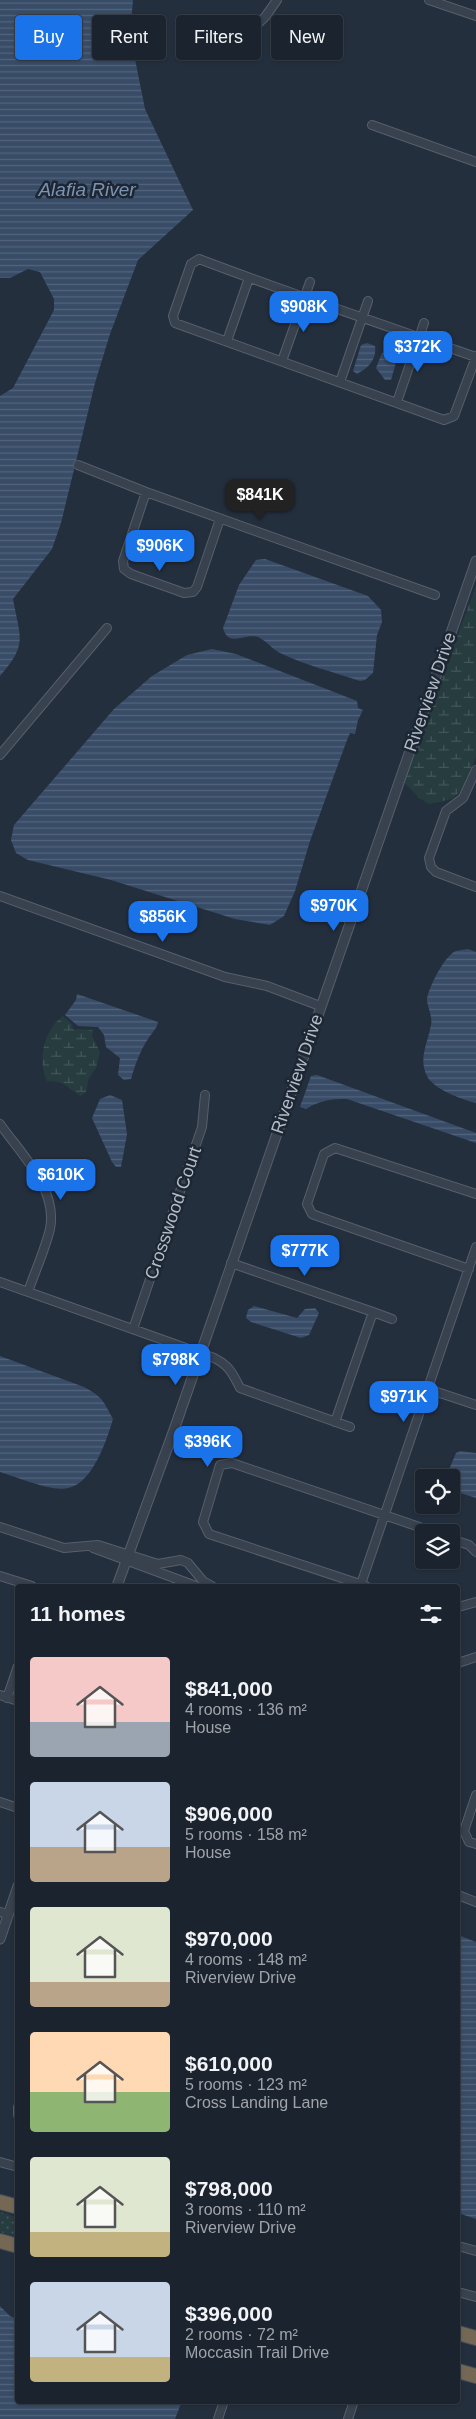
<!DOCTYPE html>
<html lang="en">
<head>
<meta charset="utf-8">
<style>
	:root { --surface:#1b232e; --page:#242b36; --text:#f1f3f6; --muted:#a0a4aa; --line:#39404a; --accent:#1a73e8 }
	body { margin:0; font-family:Arial,sans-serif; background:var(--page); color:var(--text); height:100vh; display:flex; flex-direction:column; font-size:19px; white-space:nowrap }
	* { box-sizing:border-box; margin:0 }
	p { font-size:16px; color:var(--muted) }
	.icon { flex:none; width:28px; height:28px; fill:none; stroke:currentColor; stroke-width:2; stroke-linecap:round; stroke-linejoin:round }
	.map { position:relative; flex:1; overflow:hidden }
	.panel { position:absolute; left:15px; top:1584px; width:445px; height:820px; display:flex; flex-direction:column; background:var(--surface); border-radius:5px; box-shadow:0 1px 4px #0004,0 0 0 1px var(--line) }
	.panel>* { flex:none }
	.hud { position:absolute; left:15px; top:15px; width:446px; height:45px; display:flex; gap:10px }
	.fabs { position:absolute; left:415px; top:1469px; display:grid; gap:10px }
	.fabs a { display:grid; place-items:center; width:45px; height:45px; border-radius:5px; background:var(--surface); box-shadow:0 1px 4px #0004,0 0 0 1px var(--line); font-size:25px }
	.price { position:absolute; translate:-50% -42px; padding:0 11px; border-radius:10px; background:var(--accent); color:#fff; font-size:16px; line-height:32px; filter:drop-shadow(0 1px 2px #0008) }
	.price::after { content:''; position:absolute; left:50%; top:30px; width:15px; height:11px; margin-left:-8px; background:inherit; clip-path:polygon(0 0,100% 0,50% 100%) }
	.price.active { background:#222; color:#fff }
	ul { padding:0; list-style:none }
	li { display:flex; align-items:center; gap:15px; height:125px; padding:0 15px }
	li span { display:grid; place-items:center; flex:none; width:140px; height:100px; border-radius:5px; color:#555 }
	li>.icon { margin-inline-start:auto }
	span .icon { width:60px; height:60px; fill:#fffc; stroke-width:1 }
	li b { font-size:21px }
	h2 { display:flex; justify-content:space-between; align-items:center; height:60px; padding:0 15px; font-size:21px }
	.pill { padding:0 18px; border-radius:5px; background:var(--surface); box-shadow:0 1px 4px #0004,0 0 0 1px var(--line); font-size:18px; line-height:45px }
	.pill.active { background:var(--accent); color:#fff }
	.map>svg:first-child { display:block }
</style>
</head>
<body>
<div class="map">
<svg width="476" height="2419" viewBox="0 0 476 2419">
	<defs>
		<pattern id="grass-dots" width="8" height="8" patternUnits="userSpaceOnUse" patternTransform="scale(1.25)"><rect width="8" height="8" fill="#263c3f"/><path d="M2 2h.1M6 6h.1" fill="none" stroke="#435659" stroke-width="1.8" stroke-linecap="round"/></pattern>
		<pattern id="wetland-marsh" width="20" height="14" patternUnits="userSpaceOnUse" patternTransform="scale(1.25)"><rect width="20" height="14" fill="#263c3f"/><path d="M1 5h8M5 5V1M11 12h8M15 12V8" fill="none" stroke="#435659"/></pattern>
		<pattern id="water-rules" width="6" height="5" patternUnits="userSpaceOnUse" patternTransform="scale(1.25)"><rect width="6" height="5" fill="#394c67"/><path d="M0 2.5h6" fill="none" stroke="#53647b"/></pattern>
	</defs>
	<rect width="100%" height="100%" fill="#242f3e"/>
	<path fill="url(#grass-dots)" d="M 0,2212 L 17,2217 L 17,2237 L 0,2232 Z"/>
	<path fill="url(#wetland-marsh)" d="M 476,586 L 476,757 L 463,789 L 452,799 L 429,804 L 419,798 L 403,781 Z
		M 63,1016 L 72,1024 L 73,1029 L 93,1030 L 92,1036 L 100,1052 L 96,1068 L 89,1078 L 86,1092 L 81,1096 C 64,1087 69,1082 47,1081 C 37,1061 44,1029 63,1016 Z"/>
	<path fill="url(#water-rules)" d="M 0,0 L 133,0 L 130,34 L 145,109 L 193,210 L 138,260 L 110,334 L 95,383 L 61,523 L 52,549 L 13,599 C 20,638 28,644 0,676 L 0,396 L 13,388 L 54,310 L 54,299 L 40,272 L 28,269 L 10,278 L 0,278 Z
		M 367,343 L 375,346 C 377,360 368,368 357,374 L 353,371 L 361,345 Z
		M 388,352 L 397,356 L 397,359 L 391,380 L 385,380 L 376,368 L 382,353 Z
		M 265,559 L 368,596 L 381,610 L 382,622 L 377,635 L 373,673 L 365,680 L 360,681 C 333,672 305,665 280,653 C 272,649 267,641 258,637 C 245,633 228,648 223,628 L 239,585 L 256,560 Z
		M 212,649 L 236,654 L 352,699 L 357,701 L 358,708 L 363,710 L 358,720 L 355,734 L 350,733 L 347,740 L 310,841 L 295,891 L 284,916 L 270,925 L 235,919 L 111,880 L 28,860 L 16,853 L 11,840 L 14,825 L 114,709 L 152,676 L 187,655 Z
		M 468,949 L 476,952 L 476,1103 C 463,1100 433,1089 427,1076 C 418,1059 428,1042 431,1025 C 433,1016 427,1007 427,999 C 429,987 445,955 456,951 C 459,950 464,950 468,949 Z
		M 77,994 L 158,1022 C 157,1029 152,1032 148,1039 C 140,1051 135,1065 131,1079 L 124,1080 L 118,1075 L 120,1058 L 106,1047 L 104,1035 L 98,1027 L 78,1026 L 65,1015 L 76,1000 Z
		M 317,1075 L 476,1133 L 476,1143 L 347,1099 C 331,1099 320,1100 306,1109 L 300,1107 L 311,1076 Z
		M 110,1095 L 122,1100 L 127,1134 L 121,1167 L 116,1167 L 112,1162 L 92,1118 L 100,1099 Z
		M 254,1306 L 297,1318 L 305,1309 L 315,1308 L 319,1313 L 309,1335 L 301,1338 L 251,1322 L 246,1318 L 248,1310 Z
		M 0,1356 L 84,1387 C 104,1398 103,1401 113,1419 C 107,1440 92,1484 68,1488 C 51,1492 17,1477 0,1472 Z
		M 460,1451 L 476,1453 L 476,1498 L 451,1490 L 451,1478 L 446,1477 L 456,1453 Z
		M 458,1935 L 476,1942 L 476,2219 L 458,2213 Z
		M 0,2306 L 10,2316 L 17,2319 L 18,2401 L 182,2401 L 175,2419 L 0,2419 Z"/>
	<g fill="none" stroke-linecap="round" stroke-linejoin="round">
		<defs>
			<path id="minor" d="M 429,0 L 476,16
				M 251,30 L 265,17 L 277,0
				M 372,125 L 476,162
				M 227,341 L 249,278
				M 476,356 L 476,357 L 454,416 L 444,420 L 175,323 L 173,316 L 191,264 L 199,259 C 291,294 384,325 476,357
				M 282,361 L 310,282
				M 340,382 L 368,301
				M 397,402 L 424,323
				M 78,465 L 146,492 L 435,595
				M 146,492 L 123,561 L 124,569 L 131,574 L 184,593 L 193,592 L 197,587 L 220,519
				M 0,755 L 107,628
				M 476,770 L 463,798 L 446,811 L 429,858 L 431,867 L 436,872 L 476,887
				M 0,896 L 225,977 L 267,986 L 320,1006
				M 0,1124 C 21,1154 58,1189 50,1229 C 45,1250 35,1271 28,1292
				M 231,1263 L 373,1312
				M 469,1269 L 320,1217 L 312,1214 L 307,1204 L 324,1154 L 335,1148 L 476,1194
				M 0,1282 L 214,1358 C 229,1365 233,1374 240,1388 L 350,1427
				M 133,1329 L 202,1127 L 205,1095
				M 428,1389 L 476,1405
				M 335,1422 L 373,1312 L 392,1319
				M 0,1527 L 64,1548 L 98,1545 L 158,1564 L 181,1560 L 188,1563 L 203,1581 L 212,1586
				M 451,1539 L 469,1545 L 476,1552
				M 93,1548 L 196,1586
				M 0,1576 L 32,1586
				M 361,1584 L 476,1247
				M 366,1586 L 209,1534 L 203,1522 L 220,1465 L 232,1463 L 434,1532
				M 458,1607 L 476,1602
				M 458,1663 L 476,1657
				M 0,1695 L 18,1701
				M 7,1698 L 18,1666
				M 476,1795 L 464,1831 L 469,1842 L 476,1844
				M 0,1802 L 18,1808
				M 458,1895 L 476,1902
				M 0,1912 L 8,1914
				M 18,2107 L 18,2115
				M 0,2162 L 18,2167
				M 458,2246 L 476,2251
				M 458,2292 L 476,2297
				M 218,2419 L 224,2401
				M 348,2419 L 354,2401"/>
			<path id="tertiary" d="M 117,1586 L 175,1427 L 476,561
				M 0,1939 L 18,1886"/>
			<path id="motorway" d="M 0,2202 L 18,2207
				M 0,2241 L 18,2246
				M 458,2333 L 476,2338
				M 458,2371 L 476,2376"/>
		</defs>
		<use href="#minor" stroke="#565f6c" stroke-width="10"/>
		<use href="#tertiary" stroke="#565f6c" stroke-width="11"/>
		<use href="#motorway" stroke="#434c59" stroke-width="16"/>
		<use href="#minor" stroke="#38414e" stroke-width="8"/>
		<use href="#tertiary" stroke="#38414e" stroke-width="9"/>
		<use href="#motorway" stroke="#746855" stroke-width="14"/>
	</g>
	<g text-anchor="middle" stroke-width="5" stroke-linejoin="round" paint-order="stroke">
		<g font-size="18" fill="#b4bcc9" stroke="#1d2633">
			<text transform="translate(430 692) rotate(-71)" y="6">Riverview Drive</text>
			<text transform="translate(297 1074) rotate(-71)" y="6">Riverview Drive</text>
			<text transform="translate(173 1213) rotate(-71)" y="6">Crosswood Court</text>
		</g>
		<g font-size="19" font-style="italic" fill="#7c92b1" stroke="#1d2633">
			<text x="87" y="196">Alafia River</text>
		</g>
	</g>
</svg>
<div class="fabs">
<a><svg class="icon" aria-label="locate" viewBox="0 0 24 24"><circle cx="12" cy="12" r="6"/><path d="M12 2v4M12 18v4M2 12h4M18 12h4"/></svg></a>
<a><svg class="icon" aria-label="layers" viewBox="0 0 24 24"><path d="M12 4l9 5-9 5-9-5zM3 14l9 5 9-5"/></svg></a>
</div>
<b class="price" style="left:304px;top:333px">$908K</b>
<b class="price" style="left:418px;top:373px">$372K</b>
<b class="price active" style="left:260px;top:521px">$841K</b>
<b class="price" style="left:160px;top:572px">$906K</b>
<b class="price" style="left:334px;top:932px">$970K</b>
<b class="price" style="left:163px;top:943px">$856K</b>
<b class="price" style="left:61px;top:1201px">$610K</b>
<b class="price" style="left:305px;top:1277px">$777K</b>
<b class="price" style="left:176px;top:1386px">$798K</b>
<b class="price" style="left:404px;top:1423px">$971K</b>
<b class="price" style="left:208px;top:1468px">$396K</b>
<div class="hud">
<a class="pill active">Buy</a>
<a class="pill">Rent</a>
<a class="pill">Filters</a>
<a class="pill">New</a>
</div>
<section class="panel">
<h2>11 homes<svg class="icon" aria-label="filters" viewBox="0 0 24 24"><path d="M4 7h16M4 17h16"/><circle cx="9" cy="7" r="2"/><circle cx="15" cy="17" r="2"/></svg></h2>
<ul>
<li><span style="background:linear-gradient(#f6c9c9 65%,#9aa5b1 0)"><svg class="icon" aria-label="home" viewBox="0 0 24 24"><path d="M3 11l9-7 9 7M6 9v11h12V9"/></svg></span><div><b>$841,000</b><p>4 rooms · 136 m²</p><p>House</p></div></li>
<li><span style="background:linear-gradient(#c9d6e8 65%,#b9a48a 0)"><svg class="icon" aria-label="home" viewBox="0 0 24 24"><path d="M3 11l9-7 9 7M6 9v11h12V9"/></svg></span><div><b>$906,000</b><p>5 rooms · 158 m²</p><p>House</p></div></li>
<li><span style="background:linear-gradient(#dfe7d0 75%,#b9a48a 0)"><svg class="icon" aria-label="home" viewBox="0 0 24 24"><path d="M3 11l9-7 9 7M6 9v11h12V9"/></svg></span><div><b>$970,000</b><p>4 rooms · 148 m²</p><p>Riverview Drive</p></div></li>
<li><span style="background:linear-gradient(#ffd9b3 60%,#8fb573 0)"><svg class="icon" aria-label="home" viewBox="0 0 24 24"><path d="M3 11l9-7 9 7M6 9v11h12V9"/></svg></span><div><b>$610,000</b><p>5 rooms · 123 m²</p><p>Cross Landing Lane</p></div></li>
<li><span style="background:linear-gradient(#dfe7d0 75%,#c2b280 0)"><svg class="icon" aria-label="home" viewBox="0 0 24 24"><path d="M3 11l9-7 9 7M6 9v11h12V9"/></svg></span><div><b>$798,000</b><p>3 rooms · 110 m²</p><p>Riverview Drive</p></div></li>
<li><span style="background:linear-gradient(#c9d6e8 75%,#c2b280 0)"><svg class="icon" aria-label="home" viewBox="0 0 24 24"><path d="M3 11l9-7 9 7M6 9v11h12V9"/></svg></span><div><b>$396,000</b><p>2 rooms · 72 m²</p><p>Moccasin Trail Drive</p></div></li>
</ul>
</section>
</div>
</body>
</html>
